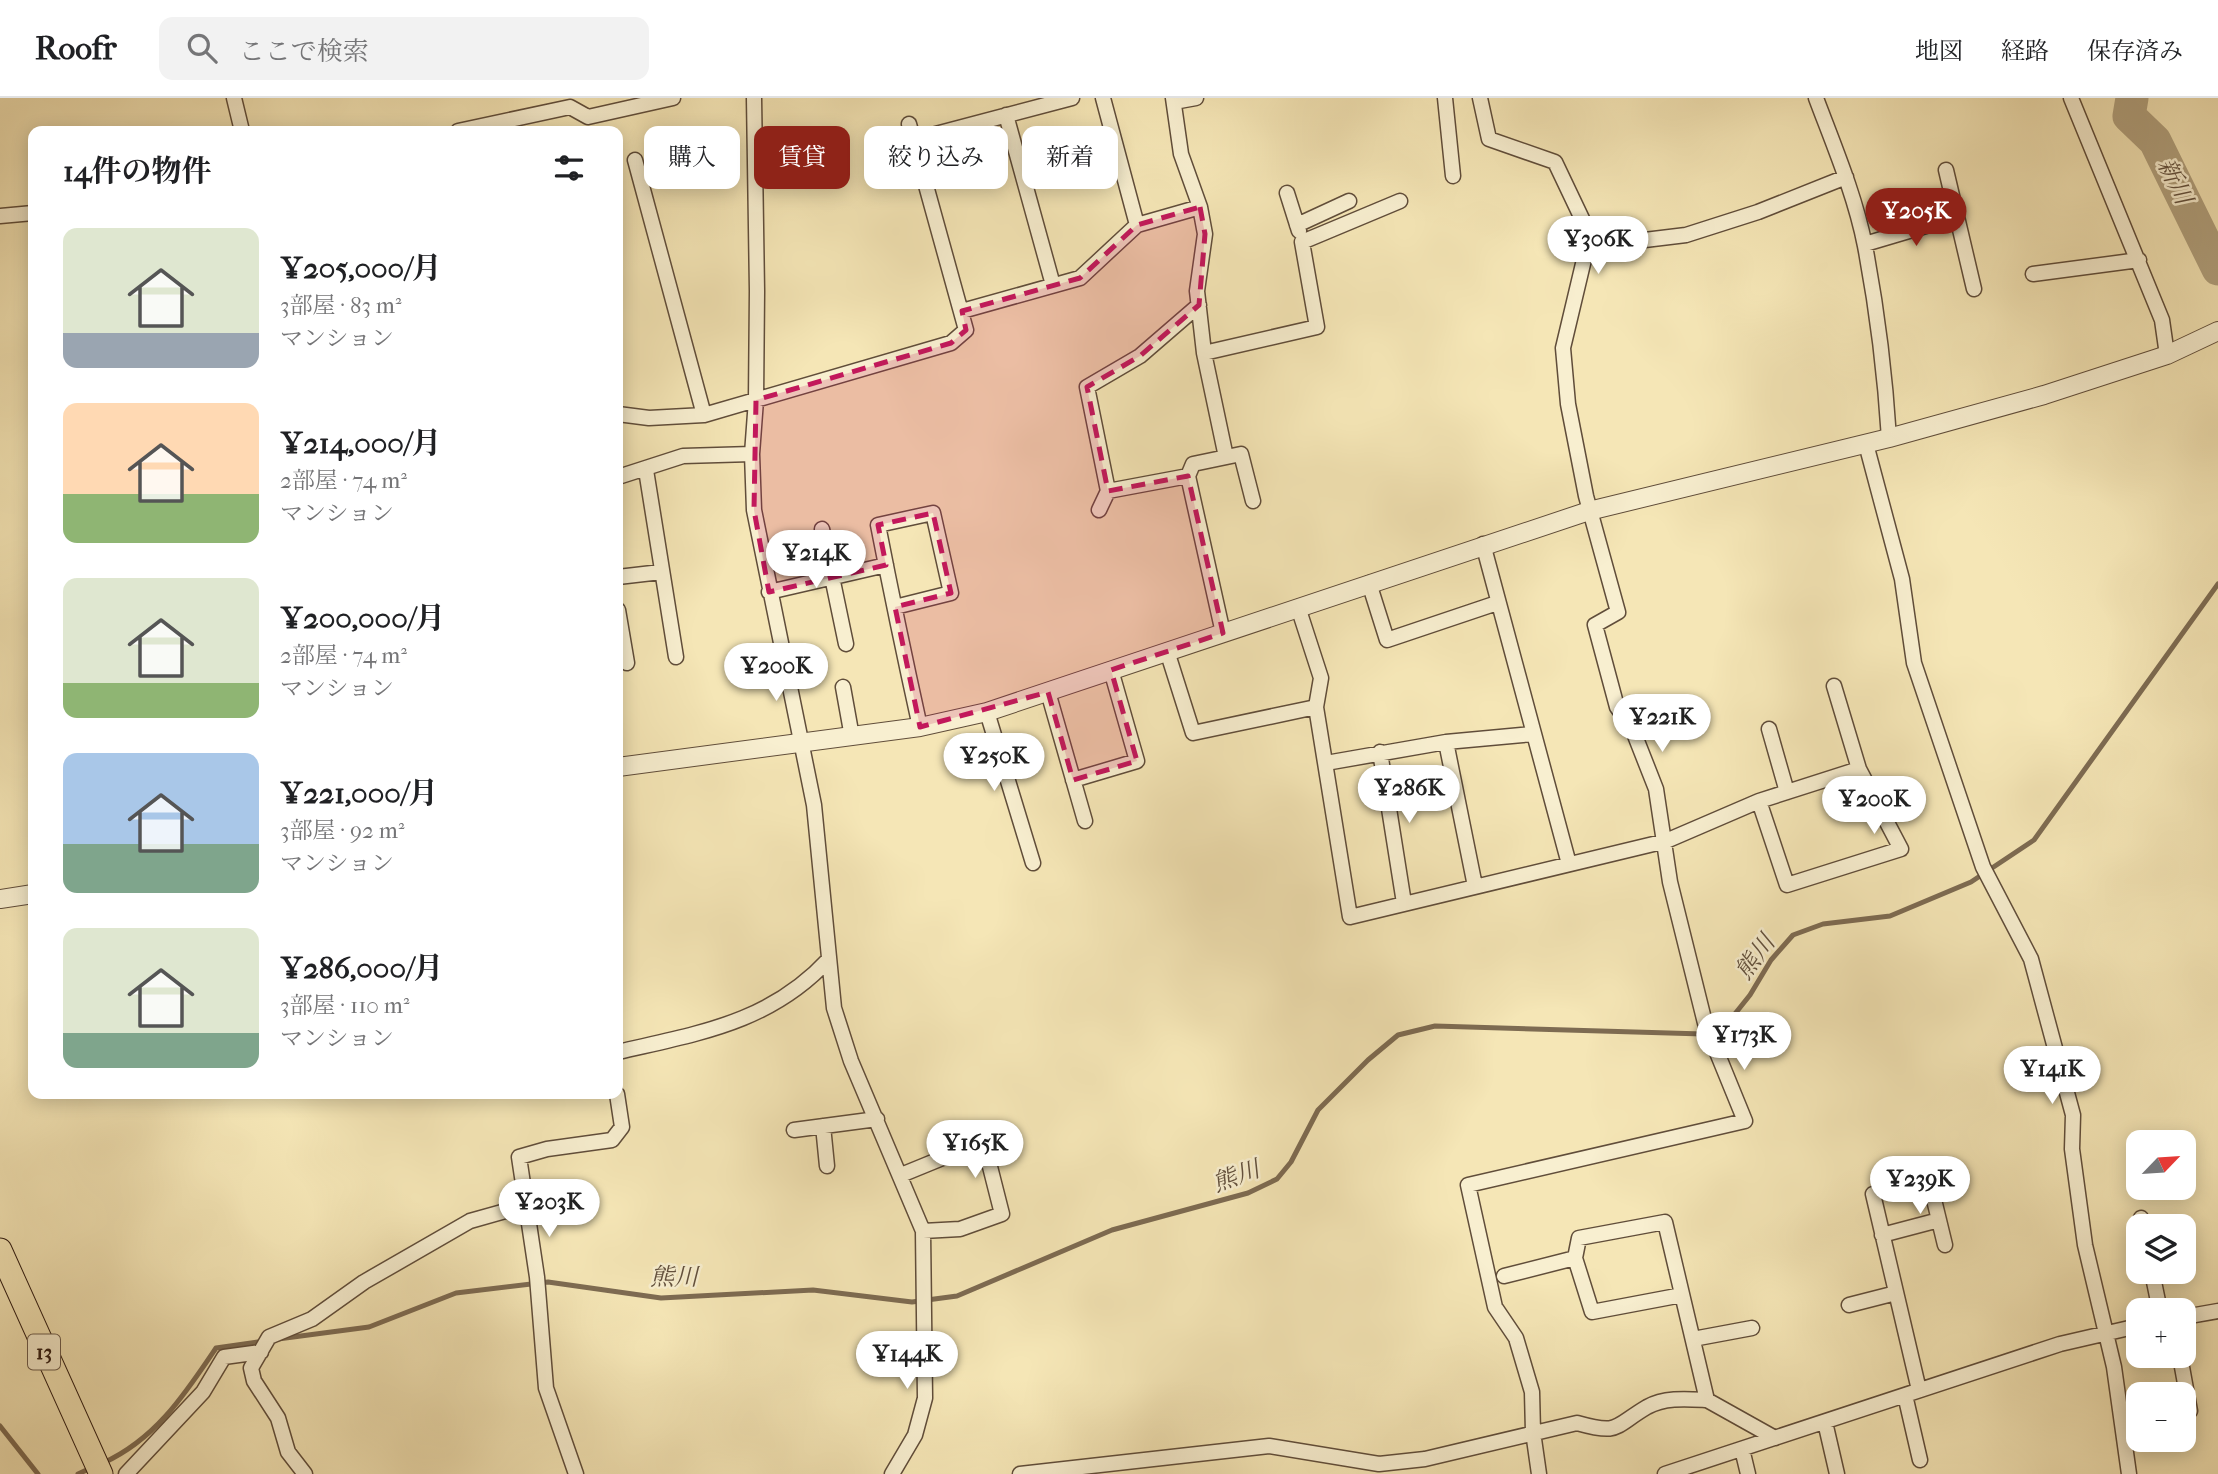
<!DOCTYPE html>
<html lang="ja">
<head>
<meta charset="utf-8">
<style>
	:root { --surface:#fff; --page:#f2f2f2; --text:#202124; --muted:#757577; --line:#e0e0e0; --accent:#8f2418 }
	body { margin:0; font-family:"IM FELL French Canon","Noto Serif JP",serif; background:var(--page); color:var(--text); height:100vh; display:flex; flex-direction:column; font-size:26px; white-space:nowrap }
	* { box-sizing:border-box; margin:0 }
	p { font-size:23px; color:var(--muted) }
	.icon { flex:none; width:38px; height:38px; fill:none; stroke:currentColor; stroke-width:2; stroke-linecap:round; stroke-linejoin:round }
	.map { position:relative; flex:1; overflow:hidden }
	.details { position:absolute; left:28px; top:28px; width:595px; height:973px; display:flex; flex-direction:column; background:var(--surface); border-radius:14px; box-shadow:0 4px 18px #0003 }
	.details>* { flex:none }
	.guide { position:absolute; left:644px; top:28px; width:665px; height:63px; display:flex; gap:14px }
	.needle { width:46px; rotate:65deg }
	.controls { position:absolute; left:2126px; top:1032px; display:grid; gap:14px }
	.controls a { display:grid; place-items:center; width:70px; height:70px; border-radius:14px; background:var(--surface); box-shadow:0 4px 18px #0003; font-size:35px }
	.price { position:absolute; translate:-50% -60px; padding:0 16px; border-radius:24px; background:#fff; color:#222; font-size:23px; line-height:46px; filter:drop-shadow(0 2px 4px #0008) }
	.price::after { content:''; position:absolute; left:50%; top:42px; width:21px; height:16px; margin-left:-10px; background:inherit; clip-path:polygon(0 0,100% 0,50% 100%) }
	.price.current { background:var(--accent); color:#fff }
	ul { padding:0; list-style:none }
	li { display:flex; align-items:center; gap:21px; height:175px; padding:0 35px }
	li span { display:grid; place-items:center; flex:none; width:196px; height:140px; border-radius:14px; color:#555 }
	li>.icon { margin-inline-start:auto }
	span .icon { width:84px; height:84px; fill:#fffc; stroke-width:1 }
	li b { font-size:30px }
	h2 { display:flex; justify-content:space-between; align-items:center; height:84px; padding:0 35px; font-size:30px }
	.tag { padding:0 24px; border-radius:14px; background:var(--surface); box-shadow:0 4px 18px #0003; font-size:24px; line-height:63px }
	.tag.current { background:var(--accent); color:#fff }
	header { display:flex; align-items:center; gap:42px; box-sizing:border-box; height:98px; padding:0 35px; background:var(--surface); border-bottom:2px solid var(--line) }
	header strong { font-size:33px }
	nav { display:flex; gap:38px; margin-inline-start:auto; font-size:24px }
	.search { width:490px; height:63px; background:var(--page); display:flex; align-items:center; gap:18px; box-sizing:border-box; padding:0 24px; border-radius:14px; color:var(--muted); font-size:26px }
	.map>svg:first-child { display:block }
</style>
</head>
<body>
<header>
<strong>Roofr</strong>
<div class="search"><svg class="icon" aria-label="search" viewBox="0 0 24 24"><circle cx="10" cy="10" r="6"/><path d="M15 15l6 6"/></svg>ここで検索</div>
<nav><a>地図</a><a>経路</a><a>保存済み</a></nav>
</header>
<div class="map">
<svg width="2218" height="1376" viewBox="0 0 2218 1376">
	<rect width="100%" height="100%" fill="#f5e6b6"/>
	<filter id="stains"><feTurbulence type="fractalNoise" baseFrequency=".00286" numOctaves="4"/><feColorMatrix values="0 0 0 0 .2 0 0 0 0 .09 0 0 0 0 .02 0 0 0 .5 -.17"/></filter>
	<radialGradient id="worn" r=".72"><stop offset=".6" stop-color="#630" stop-opacity="0"/><stop offset="1" stop-color="#630" stop-opacity=".3"/></radialGradient>
	<g fill="none" stroke-linecap="round" stroke-linejoin="round">
		<path stroke="#7d6b52" stroke-width="5" d="M 278,1241 L 369,1229 L 456,1195 L 548,1184 L 661,1200 L 813,1192 L 912,1204 L 957,1198 L 1112,1132 L 1248,1095 L 1277,1081 L 1291,1064 L 1318,1012 L 1368,962 L 1398,937 L 1435,928 L 1703,936 L 1734,917 L 1750,897 L 1771,862 L 1793,837 L 1823,826 L 1890,818 L 1971,784 L 2034,742 L 2218,486
			M 0,1328 L 38,1376
			M 103,1365 C 156,1341 185,1296 216,1250 L 265,1243
			M 78,1376 L 91,1370"/>
		<path stroke="#b1a17e" stroke-width="33" d="M 2132,0 L 2129,18 L 2155,43 L 2218,171"/>
		<defs>
			<path id="minor" d="M 234,0 L 242,33
				M 754,0 L 757,193 L 756,302 L 752,356 L 754,412 L 814,707 L 834,910 L 851,963 L 923,1133 L 925,1300 L 915,1337 L 892,1376
				M 1173,0 L 1181,56 L 1200,109 L 1205,136 L 1197,193 L 1204,255 L 1226,359
				M 1445,0 L 1453,78
				M 1480,0 L 1489,41 L 1555,64 L 1584,125 L 1587,149 L 1563,250 L 1568,306 L 1586,398 L 1618,514 L 1595,527 L 1617,609 L 1632,630 L 1656,691 L 1670,784 L 1705,925 L 1745,1023 L 1468,1087 L 1495,1209 L 1516,1240 L 1532,1294 L 1533,1334 L 1539,1376
				M 1816,0 C 1834,48 1855,97 1865,148 C 1877,211 1885,276 1889,340
				M 2071,0 L 2162,222 L 2167,257
				M 1174,4 L 1196,0
				M 1006,17 L 1053,187
				M 458,33 L 570,9 L 588,19 L 673,0
				M 913,42 L 1072,0
				M 635,62 L 704,317
				M 1946,72 L 1974,191
				M 1287,95 L 1299,133
				M 0,118 L 33,115
				M 1137,127 L 1200,109
				M 1297,127 L 1349,103
				M 1865,146 L 1956,119
				M 1587,149 L 1686,137 L 1758,114 L 1846,79
				M 2033,176 L 2139,162
				M 962,213 L 1080,180 L 1137,127 L 1103,0
				M 1204,255 L 1317,229 L 1302,144 L 1400,103
				M 618,316 L 649,320 L 704,317 L 951,245 L 966,232 L 909,26
				M 1866,346 L 1902,481 L 1914,565 L 1983,769 L 2031,861 L 2073,1017 L 2072,1051 L 2085,1147 L 2114,1269 L 2129,1376
				M 646,372 L 676,559
				M 1188,378 L 1223,535
				M 618,379 L 683,358 L 752,356
				M 1108,393 L 1087,289 L 1140,258 L 1199,207
				M 1099,412 L 1108,393 L 1188,378 L 1193,366 L 1241,356 L 1253,403
				M 822,431 L 846,546
				M 1483,446 L 1569,766
				M 618,479 L 661,474
				M 1369,485 L 1387,542 L 1497,505
				M 769,494 L 886,467
				M 895,509 L 951,495 L 933,415 L 878,427 C 891,494 905,561 920,629
				M 1298,509 L 1321,580 L 1316,609 L 1350,819 L 1666,743 L 1759,703 L 1859,671
				M 618,512 L 627,565
				M 1167,553 L 1193,635 L 1316,609
				M 843,589 L 852,639
				M 1048,594 L 1085,723
				M 987,614 L 1033,765
				M 1769,631 L 1787,694
				M 1446,644 L 1475,788
				M 1380,654 L 1404,805
				M 1326,665 L 1446,644 L 1533,636
				M 1073,682 L 1137,663 L 1111,572
				M 1759,703 L 1787,787 L 1901,751 L 1859,671 L 1834,588
				M 618,954 C 699,935 770,925 829,861
				M 823,1028 L 827,1068
				M 794,1032 L 877,1021
				M 901,1077 L 967,1050 L 985,1049 L 1002,1116 L 960,1131 L 923,1133
				M 1929,1081 L 1945,1147
				M 1873,1096 L 1919,1292
				M 2141,1120 L 2143,1129
				M 1882,1137 L 1939,1122
				M 1575,1160 L 1592,1214 L 1682,1197
				M 2152,1174 L 2160,1213
				M 1504,1178 L 1575,1160 L 1579,1140 L 1665,1124 L 1707,1302 L 1775,1340
				M 1849,1207 L 1896,1195
				M 2184,1219 L 2218,1213
				M 1693,1241 L 1752,1230
				M 2180,1258 L 2190,1313
				M 1905,1297 L 1920,1362
				M 1825,1324 L 1837,1376
				M 1742,1351 L 1748,1376
				M 126,1376 L 203,1294 L 224,1259 L 261,1254
				M 305,1376 L 288,1354 L 278,1320 L 254,1283 L 251,1270 L 269,1239 L 312,1221 L 364,1184 L 470,1123 L 527,1107
				M 576,1376 L 546,1290 L 537,1179 L 519,1059 L 547,1051 L 612,1042 L 622,1029 L 617,996
				M 1020,1376 L 1269,1348 L 1379,1366 L 1425,1361 L 1577,1325 C 1620,1337 1613,1329 1647,1309 C 1665,1299 1687,1301 1707,1302
				M 1665,1376 L 2060,1246 L 2138,1228"/>
			<path id="tertiary" d="M 618,669 L 920,629 L 987,614 L 1589,413 L 1889,340 L 2044,297 L 2167,257 L 2218,233
				M 0,801 L 33,796"/>
			<path id="primary" d="M 0,1152 L 101,1376"/>
		</defs>
		<use href="#minor" stroke="#604d3a" stroke-width="17"/>
		<use href="#tertiary" stroke="#604d3a" stroke-width="20"/>
		<use href="#primary" stroke="#2e1a11" stroke-width="25"/>
		<use href="#minor" stroke="#f8efd0" stroke-width="14"/>
		<use href="#tertiary" stroke="#f8efd0" stroke-width="18"/>
		<use href="#primary" stroke="#f5e6b6" stroke-width="23"/>
	</g>
	<path fill="#c2185b" fill-opacity="0.2" stroke="#c2185b" stroke-width="5" stroke-dasharray="14 9" stroke-linejoin="round" d="M 1200,109 L 1205,136 L 1199,207 L 1140,258 L 1087,289 L 1108,393 L 1188,378 L 1223,535 L 1111,572 L 1137,663 L 1073,682 L 1048,594 L 920,629 L 895,509 L 951,495 L 933,415 L 878,427 L 886,467 L 769,494 L 754,412 L 756,302 L 951,245 L 966,232 L 962,213 L 1080,180 L 1137,127 Z"/>
	<g text-anchor="middle" stroke-width="5" stroke-linejoin="round" paint-order="stroke">
		<rect fill="#f8efd0" stroke="#6b5a4a" stroke-width="2" x="28" y="1236.5" width="32" height="35" rx="5"/>
		<g font-size="21" font-weight="bold" fill="#2e1a11">
			<text x="44" y="1261">13</text>
		</g>
		<g font-size="24" font-style="italic" fill="#62503d" stroke="#f8efd0">
			<text transform="translate(2175 83) rotate(64)" y="8">新川</text>
			<text transform="translate(1755 859) rotate(-54)" y="8">熊川</text>
			<text transform="translate(1236 1078) rotate(-20)" y="8">熊川</text>
			<text x="674" y="1187">熊川</text>
		</g>
	</g>
	<rect width="100%" height="100%" filter="url(#stains)"/>
	<rect width="100%" height="100%" fill="url(#worn)"/>
</svg>
<div class="controls">
<a><svg class="needle" viewBox="-14 -14 28 28"><path d="M0-13l5 13h-10z" fill="#e53935"/><path d="M0 13l5-13h-10z" fill="#757577"/></svg></a>
<a><svg class="icon" aria-label="layers" viewBox="0 0 24 24"><path d="M12 4l9 5-9 5-9-5zM3 14l9 5 9-5"/></svg></a>
<a>+</a>
<a>−</a>
</div>
<b class="price current" style="left:1916px;top:150px">¥205K</b>
<b class="price" style="left:1598px;top:178px">¥306K</b>
<b class="price" style="left:816px;top:492px">¥214K</b>
<b class="price" style="left:776px;top:605px">¥200K</b>
<b class="price" style="left:1662px;top:656px">¥221K</b>
<b class="price" style="left:994px;top:695px">¥250K</b>
<b class="price" style="left:1409px;top:727px">¥286K</b>
<b class="price" style="left:1874px;top:738px">¥200K</b>
<b class="price" style="left:1744px;top:974px">¥173K</b>
<b class="price" style="left:2052px;top:1008px">¥141K</b>
<b class="price" style="left:975px;top:1082px">¥165K</b>
<b class="price" style="left:1920px;top:1118px">¥239K</b>
<b class="price" style="left:549px;top:1141px">¥203K</b>
<b class="price" style="left:907px;top:1293px">¥144K</b>
<div class="guide">
<a class="tag">購入</a>
<a class="tag current">賃貸</a>
<a class="tag">絞り込み</a>
<a class="tag">新着</a>
</div>
<section class="details">
<h2>14件の物件<svg class="icon" aria-label="filters" viewBox="0 0 24 24"><path d="M4 7h16M4 17h16"/><circle cx="9" cy="7" r="2"/><circle cx="15" cy="17" r="2"/></svg></h2>
<ul>
<li><span style="background:linear-gradient(#dfe7d0 75%,#9aa5b1 0)"><svg class="icon" aria-label="home" viewBox="0 0 24 24"><path d="M3 11l9-7 9 7M6 9v11h12V9"/></svg></span><div><b>¥205,000/月</b><p>3部屋 · 83 m²</p><p>マンション</p></div></li>
<li><span style="background:linear-gradient(#ffd9b3 65%,#8fb573 0)"><svg class="icon" aria-label="home" viewBox="0 0 24 24"><path d="M3 11l9-7 9 7M6 9v11h12V9"/></svg></span><div><b>¥214,000/月</b><p>2部屋 · 74 m²</p><p>マンション</p></div></li>
<li><span style="background:linear-gradient(#dfe7d0 75%,#8fb573 0)"><svg class="icon" aria-label="home" viewBox="0 0 24 24"><path d="M3 11l9-7 9 7M6 9v11h12V9"/></svg></span><div><b>¥200,000/月</b><p>2部屋 · 74 m²</p><p>マンション</p></div></li>
<li><span style="background:linear-gradient(#a9c7e8 65%,#7fa58c 0)"><svg class="icon" aria-label="home" viewBox="0 0 24 24"><path d="M3 11l9-7 9 7M6 9v11h12V9"/></svg></span><div><b>¥221,000/月</b><p>3部屋 · 92 m²</p><p>マンション</p></div></li>
<li><span style="background:linear-gradient(#dfe7d0 75%,#7fa58c 0)"><svg class="icon" aria-label="home" viewBox="0 0 24 24"><path d="M3 11l9-7 9 7M6 9v11h12V9"/></svg></span><div><b>¥286,000/月</b><p>3部屋 · 110 m²</p><p>マンション</p></div></li>
</ul>
</section>
</div>
</body>
</html>
